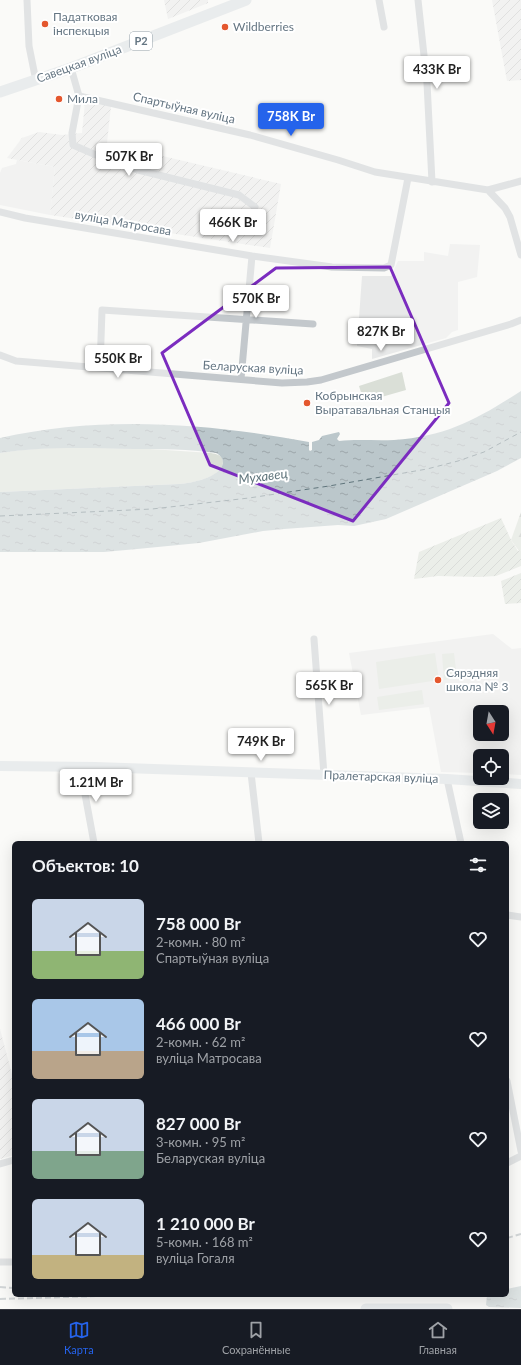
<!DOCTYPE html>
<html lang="ru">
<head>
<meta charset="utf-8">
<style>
	:root { --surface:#171b24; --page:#20242c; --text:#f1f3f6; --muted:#9ea1a6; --line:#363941; --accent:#2563eb }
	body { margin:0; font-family:Lato,sans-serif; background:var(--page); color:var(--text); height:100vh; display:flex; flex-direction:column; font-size:15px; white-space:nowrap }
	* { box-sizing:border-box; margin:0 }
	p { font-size:13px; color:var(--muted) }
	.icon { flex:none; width:22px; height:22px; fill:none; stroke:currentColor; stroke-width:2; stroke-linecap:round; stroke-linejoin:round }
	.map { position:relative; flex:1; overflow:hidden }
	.details { position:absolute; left:12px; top:841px; width:497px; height:456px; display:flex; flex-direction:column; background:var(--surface); border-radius:6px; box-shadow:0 4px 16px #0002 }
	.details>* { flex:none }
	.needle { width:26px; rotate:169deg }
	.buttons { position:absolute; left:473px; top:705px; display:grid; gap:8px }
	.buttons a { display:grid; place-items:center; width:36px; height:36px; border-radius:6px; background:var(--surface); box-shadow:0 4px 16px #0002; font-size:20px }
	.price { position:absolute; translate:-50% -34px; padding:0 9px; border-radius:4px; background:#fff; color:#222; font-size:13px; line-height:26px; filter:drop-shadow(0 1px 2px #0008) }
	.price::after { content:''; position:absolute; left:50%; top:24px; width:12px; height:9px; margin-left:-6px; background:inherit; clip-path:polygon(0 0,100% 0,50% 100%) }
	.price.current { background:var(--accent); color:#fff }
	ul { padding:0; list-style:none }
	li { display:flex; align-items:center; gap:12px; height:100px; padding:0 20px }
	li span { display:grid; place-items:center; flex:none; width:112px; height:80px; border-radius:6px; color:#555 }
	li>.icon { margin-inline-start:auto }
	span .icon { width:48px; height:48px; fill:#fffc; stroke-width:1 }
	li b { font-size:17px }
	h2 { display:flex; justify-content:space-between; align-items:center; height:48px; padding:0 20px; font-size:17px }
	.tabs { display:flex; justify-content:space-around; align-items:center; height:56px; border-top:1px solid var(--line); background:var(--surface); font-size:11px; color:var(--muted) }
	.tabs a { display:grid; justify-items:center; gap:2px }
	.tabs .current { color:var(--accent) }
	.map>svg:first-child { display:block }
</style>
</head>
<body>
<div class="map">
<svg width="521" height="1309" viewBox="0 0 521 1309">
	<defs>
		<pattern id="industrial-furrows" width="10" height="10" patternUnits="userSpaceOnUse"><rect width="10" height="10" fill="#e8e9e9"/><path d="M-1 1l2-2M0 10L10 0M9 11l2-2" fill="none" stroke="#c0c1c2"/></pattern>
		<pattern id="forest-firs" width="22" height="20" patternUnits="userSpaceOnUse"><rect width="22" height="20" fill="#dadfd7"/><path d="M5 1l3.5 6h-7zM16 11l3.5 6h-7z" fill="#b4b9b4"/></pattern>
		<pattern id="garden-furrows" width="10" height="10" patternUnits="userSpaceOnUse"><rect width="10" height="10" fill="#dadfd7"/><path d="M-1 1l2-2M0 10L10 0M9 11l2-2" fill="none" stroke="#b4b9b4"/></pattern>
		<pattern id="water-ripples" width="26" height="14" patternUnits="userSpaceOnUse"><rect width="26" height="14" fill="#bbc7cb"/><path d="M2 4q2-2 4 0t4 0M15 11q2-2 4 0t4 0" fill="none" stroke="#9ca6aa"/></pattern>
	</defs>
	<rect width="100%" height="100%" fill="#fafaf8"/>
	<path fill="#e8e9e9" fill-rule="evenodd" d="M 17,160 L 55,167 L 50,215 L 0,205 L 0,173 L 2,168 L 16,164 Z
		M 450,244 L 480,245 L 477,277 L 458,282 L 458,330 L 452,332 L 446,338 L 372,359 L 372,349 L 357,346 L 362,276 L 391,276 L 398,261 L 424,261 L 424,252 L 448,256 Z
		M 493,634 L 512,649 L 521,648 L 521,775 L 502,774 L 502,756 L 480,756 L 480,773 L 441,772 L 429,707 L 361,715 L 349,653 ZM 480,712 L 502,712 L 502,734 L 480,734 Z"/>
	<path fill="url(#industrial-furrows)" d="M 164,0 L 208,0 L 208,3 L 168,19 Z
		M 492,0 L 521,0 L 521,80 L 507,81 Z
		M 85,102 L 111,106 L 107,143 L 281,184 L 270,248 L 50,215 L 55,167 L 7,158 L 22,138 L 39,132 L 62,135 L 82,133 Z
		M 0,1029 L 14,1082 L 14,1155 L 0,1159 Z"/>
	<path fill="#dadfd7" d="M 402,372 L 406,390 L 364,402 L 359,386 Z
		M 63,447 L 150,449 L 211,453 C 216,454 223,455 223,462 C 222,478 191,483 179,484 L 0,492 L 0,453 L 21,450 Z
		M 435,653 L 439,680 L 379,689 L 376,662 Z
		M 454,653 L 457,678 L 444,680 L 442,654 Z
		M 422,690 L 424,704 L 379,710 L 377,697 Z"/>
	<path fill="url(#forest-firs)" d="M 521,512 L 521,550 L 519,551 L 511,540 Z"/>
	<path fill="url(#garden-furrows)" d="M 501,518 L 511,540 L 518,551 L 521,550 L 521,566 L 496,576 L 479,577 L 438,576 L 414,579 L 419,552 Z
		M 521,573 L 521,603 L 505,604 L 501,581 Z"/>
	<path fill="url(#water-ripples)" d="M 521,391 L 521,458 L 497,471 L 386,519 L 354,526 L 338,525 L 284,529 L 263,531 L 199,543 L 137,549 L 104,552 L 0,552 L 0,492 L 179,484 C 191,483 220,478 223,463 C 223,458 220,455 216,453 C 189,449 161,449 134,449 C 89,448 45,446 0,453 L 0,438 C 101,415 208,423 309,442 L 309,450 L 310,451 L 312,450 L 312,442 L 319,440 L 322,436 L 339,432 L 340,434 L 337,439 L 339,441 C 357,439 376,441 394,440 C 448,436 477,419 521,391 Z
		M 521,1286 L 521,1308 L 489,1307 L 486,1305 L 487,1295 L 507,1295 L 507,1289 Z"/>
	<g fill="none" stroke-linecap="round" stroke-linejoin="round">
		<path stroke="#60757c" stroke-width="1" stroke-dasharray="5 4" stroke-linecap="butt" d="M 0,516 L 152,509 L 249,498 L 329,486 L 427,469 L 458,461 L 484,452 L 521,432"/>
		<path stroke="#c3c8cc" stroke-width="7" d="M 27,0 L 29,46 L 36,81
			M 379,0 L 384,27
			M 418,0 L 427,83 L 432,182
			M 71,68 L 79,96 L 250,135 L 338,160 L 375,172 L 488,190 L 521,181
			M 79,96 L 72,133 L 73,145 L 96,155 L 138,170 L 239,195 L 255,207
			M 488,190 L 505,208 L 510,217 L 521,255
			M 0,212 L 25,218 L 252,256 L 332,267 L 384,268 L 391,265 L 408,178
			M 0,355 L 16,361 L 282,383 L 307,382 L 321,380 L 511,324 L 521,320
			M 100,368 L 102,310 L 313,324
			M 241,379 L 252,256
			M 314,639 L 324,775
			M 80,767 L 94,843
			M 251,773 L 259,843
			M 447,779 L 461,843
			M 507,915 L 521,917
			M 507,1081 L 521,1151
			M 507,1163 L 521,1156
			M 0,1164 L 14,1160
			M 0,1262 L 14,1262"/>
		<path stroke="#d6dbdf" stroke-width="10" d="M 0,766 L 95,767 L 447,779 L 521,784"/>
		<path stroke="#d6dbdf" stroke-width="11" d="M 0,92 L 71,68 L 246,0
			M 366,1309 L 447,1309"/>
		<path stroke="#a2aab0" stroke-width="2" stroke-dasharray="6 3" stroke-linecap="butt" d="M 507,1238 L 521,1234
			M 0,1287 L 14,1288
			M 0,1299 L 133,1295"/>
	</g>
	<path d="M0 0H521V1309H0ZM 390,267 L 449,403 L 353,521 L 210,465 L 162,353 L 276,268 Z" fill="#fafaf8" fill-opacity=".55" fill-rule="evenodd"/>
	<path fill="none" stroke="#7b2cbf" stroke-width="3" stroke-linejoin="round" d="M 390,267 L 449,403 L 353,521 L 210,465 L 162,353 L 276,268 Z"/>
	<g fill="#e4572e" stroke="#fff" stroke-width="1.5">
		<circle cx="45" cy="24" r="4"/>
		<circle cx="225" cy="27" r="4"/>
		<circle cx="59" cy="99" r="4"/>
		<circle cx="307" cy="403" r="4"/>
		<circle cx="438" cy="680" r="4"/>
	</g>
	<g text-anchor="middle" stroke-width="4" stroke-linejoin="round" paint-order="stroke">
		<rect fill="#fff" stroke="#939fa8" stroke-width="1" x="130" y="32" width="22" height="18" rx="3"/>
		<g font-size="11" font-weight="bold" fill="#657683">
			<text x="141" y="45">Р2</text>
		</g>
		<g font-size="12" fill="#657683" stroke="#fff" text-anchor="start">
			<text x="53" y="21">Падатковая<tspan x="53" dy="14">інспекцыя</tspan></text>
			<text x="233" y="31">Wildberries</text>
			<text x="67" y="103">Мила</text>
			<text x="315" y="400">Кобрынская<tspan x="315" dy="14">Выратавальная Станцыя</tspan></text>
			<text x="446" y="677">Сярэдняя<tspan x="446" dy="14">школа № 3</tspan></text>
		</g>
		<g font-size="12" fill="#657683" stroke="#fff">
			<text transform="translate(79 64) rotate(-20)" y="4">Савецкая вуліца</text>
			<text transform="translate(184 108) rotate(13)" y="4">Спартыўная вуліца</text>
			<text transform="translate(123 223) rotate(10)" y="4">вуліца Матросава</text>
			<text transform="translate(253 368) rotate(3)" y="4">Беларуская вуліца</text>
			<text transform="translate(381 777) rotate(2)" y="4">Пралетарская вуліца</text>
		</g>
		<g font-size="13" font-style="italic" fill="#60757c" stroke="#fff">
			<text transform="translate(263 476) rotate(-7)" y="5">Мухавец</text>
		</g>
	</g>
</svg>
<div class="buttons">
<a><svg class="needle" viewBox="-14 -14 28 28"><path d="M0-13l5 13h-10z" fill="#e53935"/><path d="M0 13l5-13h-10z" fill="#9ea1a6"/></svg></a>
<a><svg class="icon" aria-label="locate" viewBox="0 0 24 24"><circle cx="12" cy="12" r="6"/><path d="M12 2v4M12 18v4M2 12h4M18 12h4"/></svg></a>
<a><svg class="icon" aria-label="layers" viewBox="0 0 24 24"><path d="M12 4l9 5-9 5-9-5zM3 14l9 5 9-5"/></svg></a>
</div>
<b class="price" style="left:437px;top:90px">433K Br</b>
<b class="price current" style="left:291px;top:137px">758K Br</b>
<b class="price" style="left:129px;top:177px">507K Br</b>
<b class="price" style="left:233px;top:243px">466K Br</b>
<b class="price" style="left:256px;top:319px">570K Br</b>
<b class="price" style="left:381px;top:352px">827K Br</b>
<b class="price" style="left:118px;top:379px">550K Br</b>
<b class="price" style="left:329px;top:706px">565K Br</b>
<b class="price" style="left:261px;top:762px">749K Br</b>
<b class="price" style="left:96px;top:803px">1.21M Br</b>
<section class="details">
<h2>Объектов: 10<svg class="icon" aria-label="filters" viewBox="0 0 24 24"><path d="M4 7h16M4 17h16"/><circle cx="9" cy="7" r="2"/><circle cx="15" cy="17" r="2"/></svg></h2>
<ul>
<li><span style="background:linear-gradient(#c9d6e8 65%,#8fb573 0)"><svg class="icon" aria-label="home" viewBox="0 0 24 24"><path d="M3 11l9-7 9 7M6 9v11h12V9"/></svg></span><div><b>758 000 Br</b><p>2-комн. · 80 m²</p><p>Спартыўная вуліца</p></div><svg class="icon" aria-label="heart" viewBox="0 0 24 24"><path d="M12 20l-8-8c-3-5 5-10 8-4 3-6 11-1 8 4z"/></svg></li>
<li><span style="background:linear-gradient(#a9c7e8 65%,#b9a48a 0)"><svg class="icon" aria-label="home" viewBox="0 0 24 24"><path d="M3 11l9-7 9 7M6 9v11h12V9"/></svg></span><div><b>466 000 Br</b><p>2-комн. · 62 m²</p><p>вуліца Матросава</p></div><svg class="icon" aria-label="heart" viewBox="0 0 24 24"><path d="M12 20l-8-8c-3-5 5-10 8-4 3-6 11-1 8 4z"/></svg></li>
<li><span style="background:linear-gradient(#c9d6e8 65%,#7fa58c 0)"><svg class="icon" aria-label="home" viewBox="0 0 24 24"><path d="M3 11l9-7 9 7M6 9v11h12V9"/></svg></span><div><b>827 000 Br</b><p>3-комн. · 95 m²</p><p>Беларуская вуліца</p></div><svg class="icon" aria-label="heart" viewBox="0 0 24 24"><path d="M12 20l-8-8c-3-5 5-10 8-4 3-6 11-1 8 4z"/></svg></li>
<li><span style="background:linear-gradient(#c9d6e8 70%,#c2b280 0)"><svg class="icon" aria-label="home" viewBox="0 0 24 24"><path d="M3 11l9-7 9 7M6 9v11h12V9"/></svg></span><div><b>1 210 000 Br</b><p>5-комн. · 168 m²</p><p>вуліца Гогаля</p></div><svg class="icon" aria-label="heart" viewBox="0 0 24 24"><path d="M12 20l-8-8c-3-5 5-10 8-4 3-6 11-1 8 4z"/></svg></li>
</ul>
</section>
</div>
<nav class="tabs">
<a class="current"><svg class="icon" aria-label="map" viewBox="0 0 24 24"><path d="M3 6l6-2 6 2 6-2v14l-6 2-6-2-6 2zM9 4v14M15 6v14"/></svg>Карта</a>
<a><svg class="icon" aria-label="saved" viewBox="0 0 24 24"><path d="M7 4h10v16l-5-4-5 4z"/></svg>Сохранённые</a>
<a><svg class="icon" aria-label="home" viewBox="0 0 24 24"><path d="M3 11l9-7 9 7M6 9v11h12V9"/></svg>Главная</a>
</nav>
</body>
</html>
